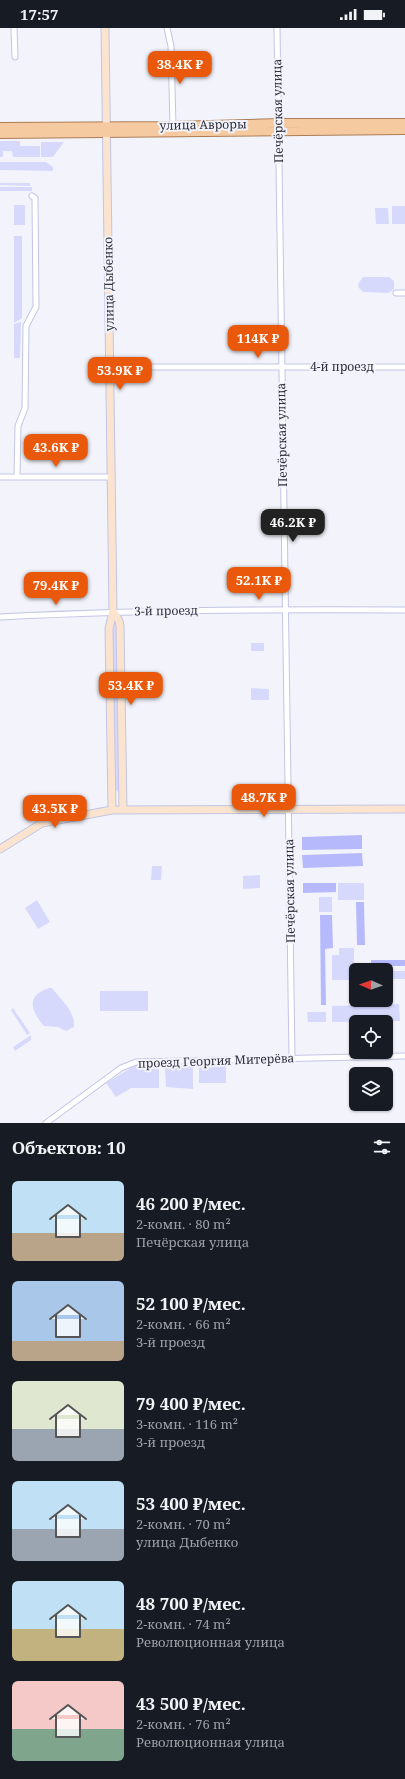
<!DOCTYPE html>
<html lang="ru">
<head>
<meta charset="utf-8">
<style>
	:root { --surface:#171b24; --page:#20242c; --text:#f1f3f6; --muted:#9ea1a6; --accent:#ea580c }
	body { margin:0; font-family:"Noto Serif",serif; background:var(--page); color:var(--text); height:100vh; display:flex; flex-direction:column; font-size:15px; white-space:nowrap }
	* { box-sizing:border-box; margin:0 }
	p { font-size:13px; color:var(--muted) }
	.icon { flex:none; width:22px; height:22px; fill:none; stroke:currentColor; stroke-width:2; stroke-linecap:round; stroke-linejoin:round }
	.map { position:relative; height:1095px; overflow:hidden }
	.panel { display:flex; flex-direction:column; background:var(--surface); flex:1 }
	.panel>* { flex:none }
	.needle { width:26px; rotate:272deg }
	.fabs { position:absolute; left:349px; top:935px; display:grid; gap:8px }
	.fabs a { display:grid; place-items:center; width:44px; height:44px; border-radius:6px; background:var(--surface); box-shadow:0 1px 3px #0004; font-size:20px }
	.price { position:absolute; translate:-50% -34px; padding:0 9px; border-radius:8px; background:var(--accent); color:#fff; font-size:13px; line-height:26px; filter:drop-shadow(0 1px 2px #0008) }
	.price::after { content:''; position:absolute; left:50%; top:24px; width:12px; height:9px; margin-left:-6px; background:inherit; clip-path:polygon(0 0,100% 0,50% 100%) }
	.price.active { background:#222; color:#fff }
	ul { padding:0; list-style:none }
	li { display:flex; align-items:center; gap:12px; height:100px; padding:0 12px }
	li span { display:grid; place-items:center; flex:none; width:112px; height:80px; border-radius:6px; color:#555 }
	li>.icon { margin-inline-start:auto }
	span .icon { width:48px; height:48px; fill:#fffc; stroke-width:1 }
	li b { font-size:17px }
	h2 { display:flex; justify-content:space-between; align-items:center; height:48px; padding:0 12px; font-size:17px }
	.status { display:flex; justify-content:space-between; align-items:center; height:28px; padding:0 20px; background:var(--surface); direction:ltr }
	.status svg { height:11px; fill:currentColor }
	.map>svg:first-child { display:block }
</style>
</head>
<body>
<div class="status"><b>17:57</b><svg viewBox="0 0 49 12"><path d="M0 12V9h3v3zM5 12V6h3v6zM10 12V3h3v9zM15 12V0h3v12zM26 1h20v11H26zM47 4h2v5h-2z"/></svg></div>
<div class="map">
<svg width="405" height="1095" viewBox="0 0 405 1095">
	<rect width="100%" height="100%" fill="#f3f4fb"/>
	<path fill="#d6d9fc" d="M 0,113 L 20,113 L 20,118 L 40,118 L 40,129 L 13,129 L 12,123 L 3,123 L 3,129 L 0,129 Z
		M 41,114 L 64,114 L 53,129 L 41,129 Z
		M 0,134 L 46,134 L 53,139 L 53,143 L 0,142 Z
		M 0,155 L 30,155 L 30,158 L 0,157 Z
		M 0,159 L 32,159 L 32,163 L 0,163 Z
		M 14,177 L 25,177 L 25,197 L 14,197 Z
		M 392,178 L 405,178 L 405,196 L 392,196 Z
		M 375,180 L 388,180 L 389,196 L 376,196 Z
		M 14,208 L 22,208 L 22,290 L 14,295 Z
		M 363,249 L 389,249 L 394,253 L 394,261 L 388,265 L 363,264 L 359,260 L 358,256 Z
		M 21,294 L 20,330 L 14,330 L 14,296 Z
		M 114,594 L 117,597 L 120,761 L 118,764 L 115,761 L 112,597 Z
		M 251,615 L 264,615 L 264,623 L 251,623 Z
		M 251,660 L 269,661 L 269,672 L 251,672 Z
		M 152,838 L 162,838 L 161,852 L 151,852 Z
		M 260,847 L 260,860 L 243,861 L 243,848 Z
		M 338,855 L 364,855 L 364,872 L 338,872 Z
		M 319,869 L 332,869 L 332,884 L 319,884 Z
		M 37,872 L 50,894 L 38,901 L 25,880 Z
		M 339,920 L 354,920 L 354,943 L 356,944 L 356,952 L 332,952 L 332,927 L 339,927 Z
		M 386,943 L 405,943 L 405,951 L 386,951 Z
		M 49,960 L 52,960 C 62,973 75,983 74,999 L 66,1003 L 58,999 L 44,998 C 31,983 25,968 49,960 Z
		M 100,963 L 148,963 L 148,983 L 100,983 Z
		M 399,976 L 400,993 L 332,994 L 332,978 Z
		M 13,980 L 30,1005 L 27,1007 L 11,982 Z
		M 307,984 L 326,984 L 326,994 L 308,994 Z
		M 31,1007 L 31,1012 L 15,1023 L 13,1019 Z
		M 226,1036 L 226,1055 L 199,1055 L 199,1037 Z
		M 136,1037 L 159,1038 L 159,1060 L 131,1060 L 116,1069 L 106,1055 Z
		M 168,1037 L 193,1037 L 193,1061 L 166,1059 L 165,1040 Z"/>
	<path fill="#b6bafd" d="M 362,807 L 362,821 L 302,822 L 302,809 Z
		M 362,825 L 363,838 L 303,840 L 302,827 Z
		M 303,855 L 336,855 L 336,864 L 303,865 Z
		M 356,874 L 364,874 L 365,917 L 357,917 Z
		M 320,887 L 332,887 L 333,920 L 325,921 L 326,977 L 321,977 Z
		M 371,932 L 405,932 L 405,938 L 371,938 Z"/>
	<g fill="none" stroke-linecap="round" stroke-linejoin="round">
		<defs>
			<path id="minor" d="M 14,0 L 15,29
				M 167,0 L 171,18 L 173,98
				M 277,0 C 280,344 288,687 292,1030
				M 396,265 L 405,265
				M 110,339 L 405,339
				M 0,449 L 111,449
				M 17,449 L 18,398 L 25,380 L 26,298 L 36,279 L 35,170 L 32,168
				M 0,589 C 135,582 270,581 405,582
				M 46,1095 L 121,1040 L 136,1034 L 405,1028"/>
			<path id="secondary" d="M 105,0 L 113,583 L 109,601 L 112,782
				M 113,583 L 119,593 L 120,598 L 123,781
				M 0,821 L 42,795 L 112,782 L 405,781"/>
			<path id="primary" d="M 0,99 L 173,98 L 279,95 L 405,95
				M 0,106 L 405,102"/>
		</defs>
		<use href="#minor" stroke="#c2c5e4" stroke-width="7"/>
		<use href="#secondary" stroke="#c2c5e4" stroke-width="9"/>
		<use href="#primary" stroke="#ab7d56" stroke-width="10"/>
		<use href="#minor" stroke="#fff" stroke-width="5"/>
		<use href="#secondary" stroke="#fae4d0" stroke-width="7"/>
		<use href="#primary" stroke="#f5caa1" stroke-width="8"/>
	</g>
	<g text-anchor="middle" stroke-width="4" stroke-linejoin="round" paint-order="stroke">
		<g font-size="12" fill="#2f303d" stroke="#f3f4fb">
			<text transform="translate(278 83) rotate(-91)" y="4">Печёрская улица</text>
			<text transform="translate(203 97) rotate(-1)" y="4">улица Авроры</text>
			<text transform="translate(109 256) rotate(-91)" y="4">улица Дыбенко</text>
			<text x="342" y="343">4-й проезд</text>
			<text transform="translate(282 407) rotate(-91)" y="4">Печёрская улица</text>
			<text transform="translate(166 583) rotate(-1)" y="4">3-й проезд</text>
			<text transform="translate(290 863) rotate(-91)" y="4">Печёрская улица</text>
			<text transform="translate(216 1033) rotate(-2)" y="4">проезд Георгия Митерёва</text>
		</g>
	</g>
</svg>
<div class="fabs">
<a><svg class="needle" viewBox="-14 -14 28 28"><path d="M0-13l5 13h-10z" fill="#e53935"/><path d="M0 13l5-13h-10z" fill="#9ea1a6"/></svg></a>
<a><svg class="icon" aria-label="locate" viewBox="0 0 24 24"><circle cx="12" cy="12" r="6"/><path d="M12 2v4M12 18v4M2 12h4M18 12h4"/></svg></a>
<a><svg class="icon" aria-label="layers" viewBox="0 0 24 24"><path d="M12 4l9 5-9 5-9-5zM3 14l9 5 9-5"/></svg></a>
</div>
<b class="price" style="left:180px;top:57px">38.4K ₽</b>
<b class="price" style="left:258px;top:331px">114K ₽</b>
<b class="price" style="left:120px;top:363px">53.9K ₽</b>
<b class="price" style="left:56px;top:440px">43.6K ₽</b>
<b class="price active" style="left:293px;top:515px">46.2K ₽</b>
<b class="price" style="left:259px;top:573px">52.1K ₽</b>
<b class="price" style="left:56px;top:578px">79.4K ₽</b>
<b class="price" style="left:131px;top:678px">53.4K ₽</b>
<b class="price" style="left:264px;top:790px">48.7K ₽</b>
<b class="price" style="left:55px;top:801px">43.5K ₽</b>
</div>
<section class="panel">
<h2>Объектов: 10<svg class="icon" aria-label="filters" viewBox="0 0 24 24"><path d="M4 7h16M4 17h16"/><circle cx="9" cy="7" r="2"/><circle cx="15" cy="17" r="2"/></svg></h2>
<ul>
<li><span style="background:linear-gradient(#bfe0f5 65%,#b9a48a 0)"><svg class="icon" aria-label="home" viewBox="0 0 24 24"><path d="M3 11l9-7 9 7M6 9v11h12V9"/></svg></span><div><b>46 200 ₽/мес.</b><p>2-комн. · 80 m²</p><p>Печёрская улица</p></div></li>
<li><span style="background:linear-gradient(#a9c7e8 75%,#b9a48a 0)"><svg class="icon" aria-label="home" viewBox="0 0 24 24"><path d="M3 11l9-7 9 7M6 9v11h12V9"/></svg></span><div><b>52 100 ₽/мес.</b><p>2-комн. · 66 m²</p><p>3-й проезд</p></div></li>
<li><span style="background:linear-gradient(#dfe7d0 60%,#9aa5b1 0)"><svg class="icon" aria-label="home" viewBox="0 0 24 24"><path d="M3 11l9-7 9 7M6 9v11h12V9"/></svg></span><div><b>79 400 ₽/мес.</b><p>3-комн. · 116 m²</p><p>3-й проезд</p></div></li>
<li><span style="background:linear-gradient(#bfe0f5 60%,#9aa5b1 0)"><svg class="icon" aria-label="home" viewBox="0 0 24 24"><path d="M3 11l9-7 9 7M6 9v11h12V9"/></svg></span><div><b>53 400 ₽/мес.</b><p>2-комн. · 70 m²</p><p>улица Дыбенко</p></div></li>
<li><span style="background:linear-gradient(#bfe0f5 60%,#c2b280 0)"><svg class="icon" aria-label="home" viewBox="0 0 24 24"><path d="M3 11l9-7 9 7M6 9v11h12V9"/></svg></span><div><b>48 700 ₽/мес.</b><p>2-комн. · 74 m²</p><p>Революционная улица</p></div></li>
<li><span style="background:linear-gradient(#f6c9c9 60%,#7fa58c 0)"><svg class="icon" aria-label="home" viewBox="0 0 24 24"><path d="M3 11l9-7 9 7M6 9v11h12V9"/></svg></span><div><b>43 500 ₽/мес.</b><p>2-комн. · 76 m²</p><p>Революционная улица</p></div></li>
</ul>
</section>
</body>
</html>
